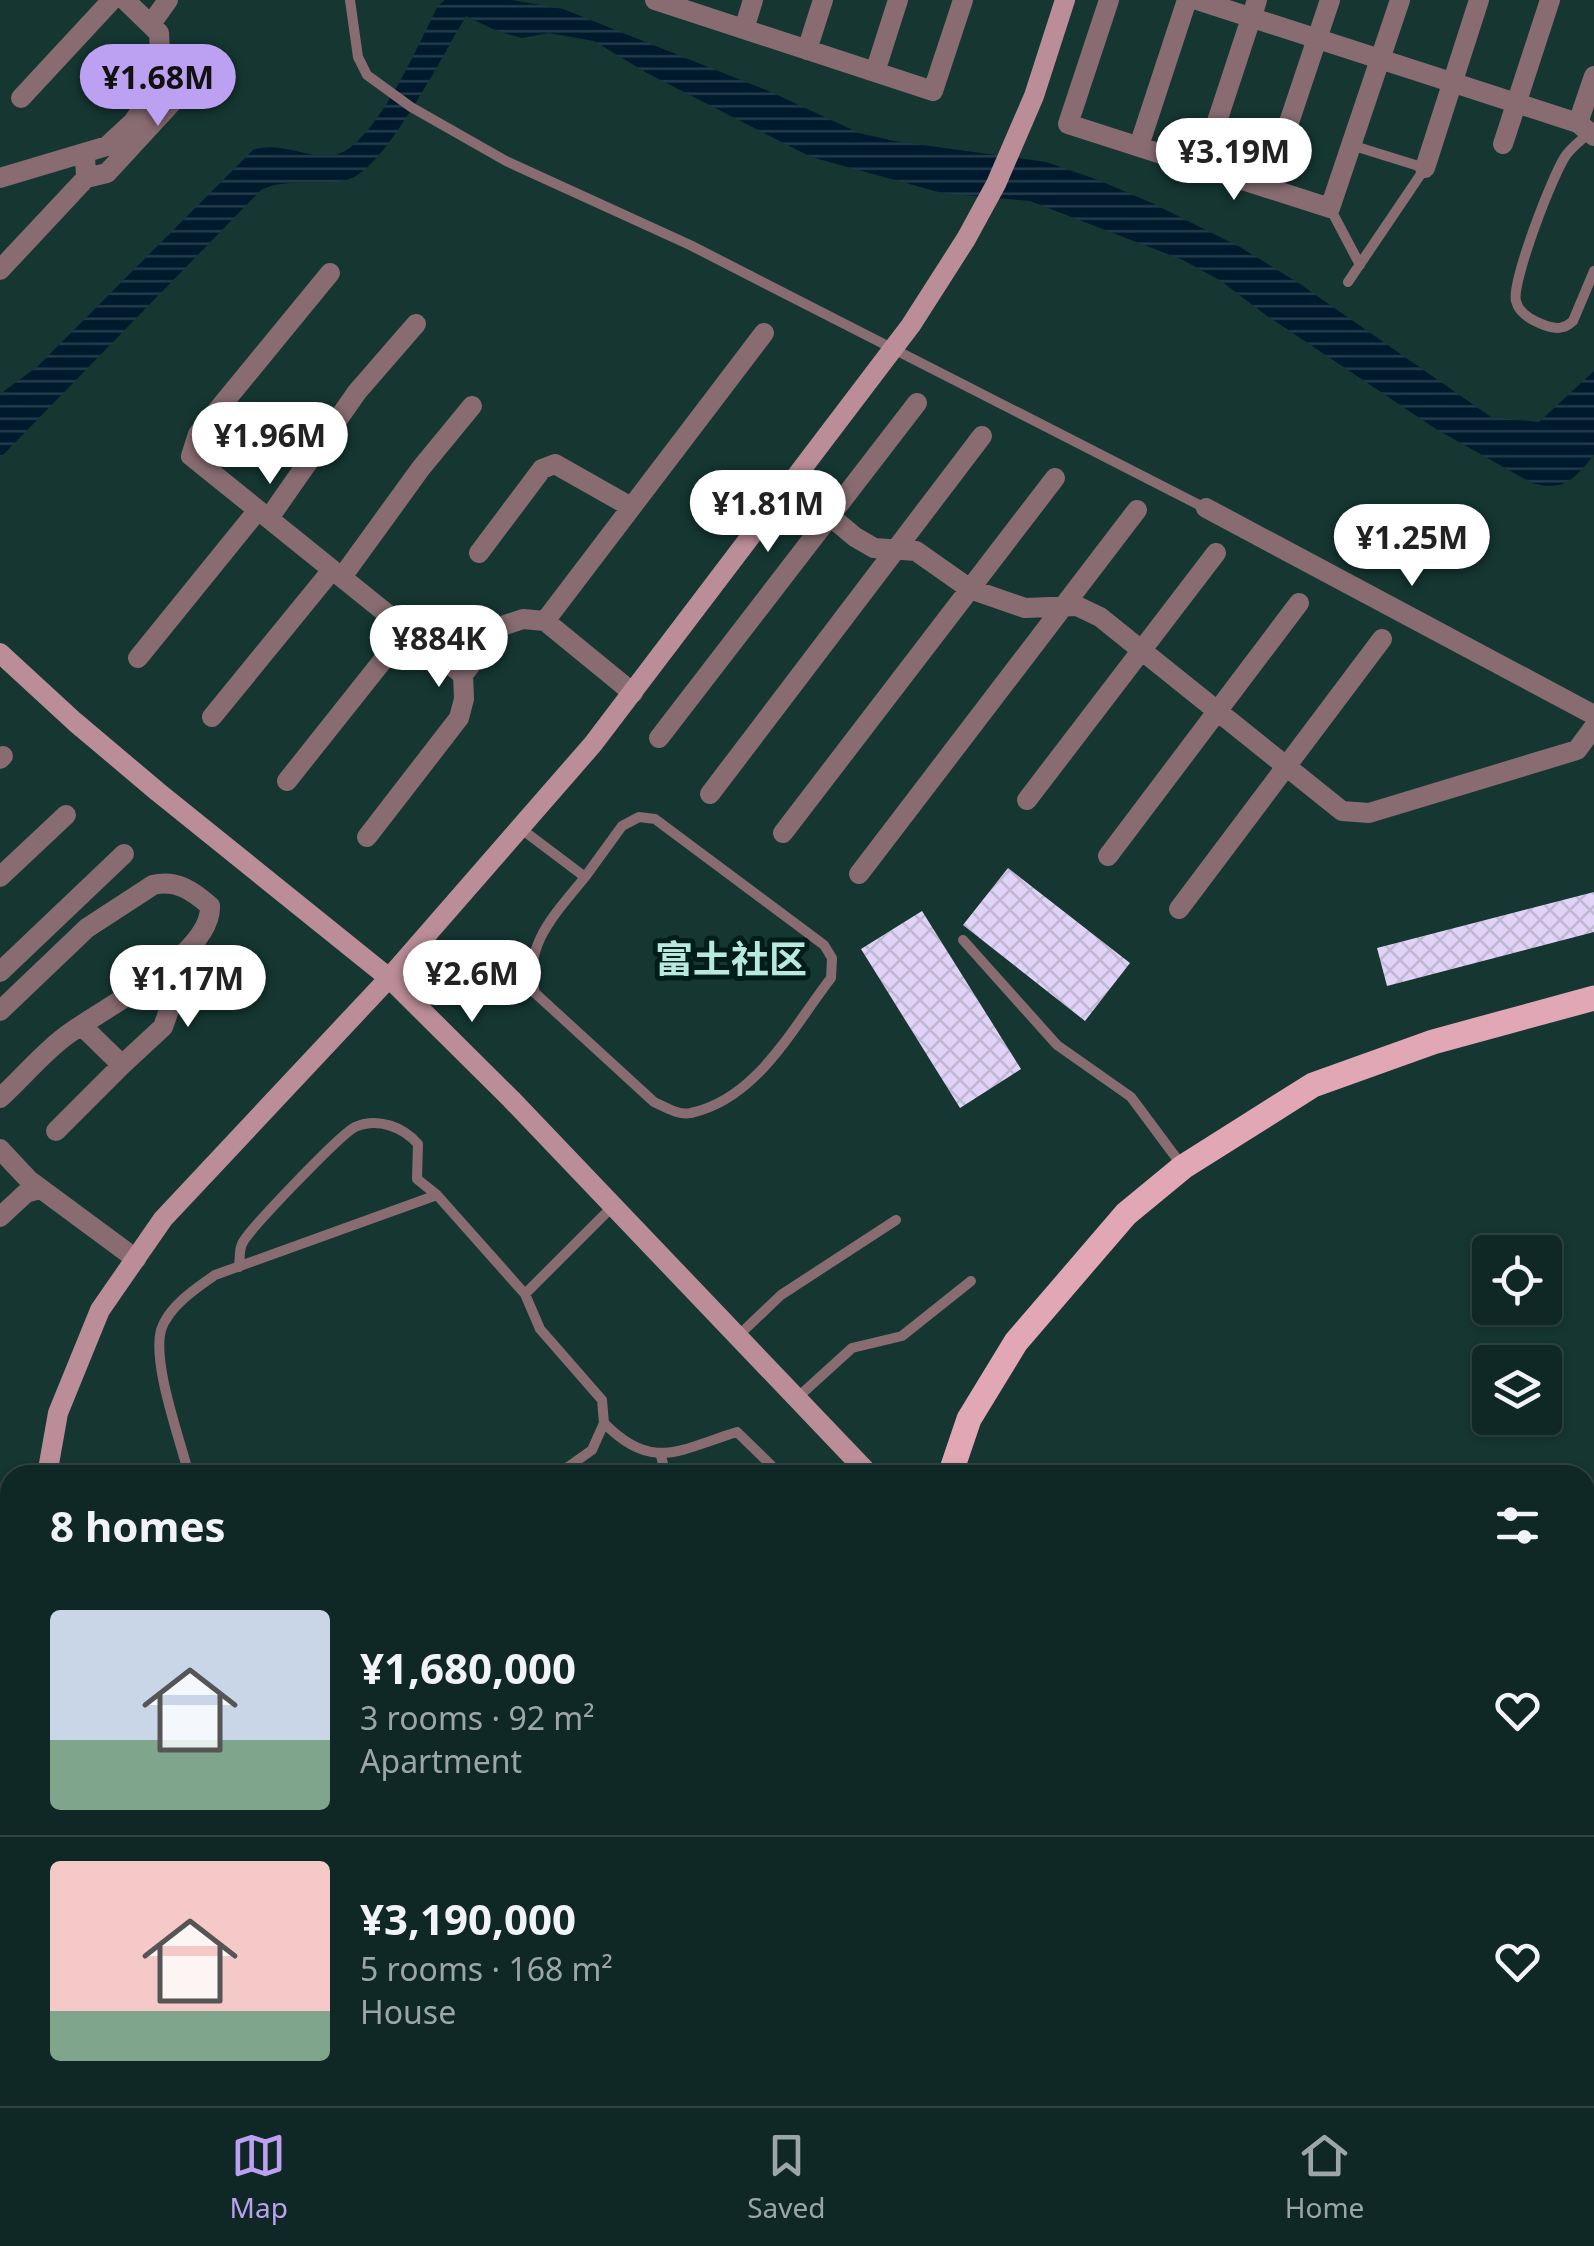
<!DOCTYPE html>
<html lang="en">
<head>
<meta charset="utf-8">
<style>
	:root { --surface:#102825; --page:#1e3432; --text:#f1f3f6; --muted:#9ca6a7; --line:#304442; --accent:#bca0f2 }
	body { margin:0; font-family:"Noto Sans","Noto Sans SC",sans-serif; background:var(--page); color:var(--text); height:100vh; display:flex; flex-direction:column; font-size:38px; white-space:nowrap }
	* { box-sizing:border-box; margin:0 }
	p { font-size:32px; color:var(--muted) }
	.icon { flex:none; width:55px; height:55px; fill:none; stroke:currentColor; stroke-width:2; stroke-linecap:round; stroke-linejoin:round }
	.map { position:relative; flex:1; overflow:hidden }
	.panel { position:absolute; left:0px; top:1465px; width:1595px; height:642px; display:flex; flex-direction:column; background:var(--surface); border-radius:30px 30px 0 0; box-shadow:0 2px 8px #0004,0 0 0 2px var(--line) }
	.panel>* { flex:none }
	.fabs { position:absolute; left:1472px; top:1235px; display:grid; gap:20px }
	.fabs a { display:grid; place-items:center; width:90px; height:90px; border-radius:10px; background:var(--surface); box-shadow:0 2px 8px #0004,0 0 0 2px var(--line); font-size:50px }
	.price { position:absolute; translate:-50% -85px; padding:0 22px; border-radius:35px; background:#fff; color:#222; font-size:32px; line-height:65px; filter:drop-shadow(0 2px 5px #0008) }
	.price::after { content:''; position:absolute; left:50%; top:60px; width:30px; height:22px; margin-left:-15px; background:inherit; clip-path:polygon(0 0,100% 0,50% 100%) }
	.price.current { background:var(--accent); color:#111 }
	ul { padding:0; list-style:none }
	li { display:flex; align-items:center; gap:30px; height:250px; padding:0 50px }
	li+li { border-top:2px solid var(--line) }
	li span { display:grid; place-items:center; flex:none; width:280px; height:200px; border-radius:10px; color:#555 }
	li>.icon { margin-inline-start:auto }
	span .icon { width:120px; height:120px; fill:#fffc; stroke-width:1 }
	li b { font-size:42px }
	h2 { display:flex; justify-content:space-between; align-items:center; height:120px; padding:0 50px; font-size:42px }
	.dock { display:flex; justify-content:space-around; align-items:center; height:140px; border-top:2px solid var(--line); background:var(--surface); font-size:28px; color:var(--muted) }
	.dock a { display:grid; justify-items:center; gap:5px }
	.dock .current { color:var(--accent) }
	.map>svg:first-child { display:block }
</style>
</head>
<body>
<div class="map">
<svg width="1594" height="2106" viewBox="0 0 1594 2106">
	<defs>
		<pattern id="water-rules" width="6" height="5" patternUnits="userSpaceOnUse" patternTransform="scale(2.5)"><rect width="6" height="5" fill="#001a2d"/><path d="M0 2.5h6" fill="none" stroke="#233b4b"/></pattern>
		<pattern id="building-cross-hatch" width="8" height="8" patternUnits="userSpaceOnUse" patternTransform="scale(2.5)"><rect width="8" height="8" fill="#e1d3f7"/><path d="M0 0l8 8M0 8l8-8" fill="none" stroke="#bfb7d3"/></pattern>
	</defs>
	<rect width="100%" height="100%" fill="#153631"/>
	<path fill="url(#water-rules)" d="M 445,0 L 512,0 L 563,9 L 771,92 L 859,133 L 894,141 L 1046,162 L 1098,180 L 1154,204 L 1240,247 L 1300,284 L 1491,417 L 1539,422 L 1594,371 L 1594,455 C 1574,479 1565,492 1532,483 L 1436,429 L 1263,313 L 1221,281 L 1183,260 L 1030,201 L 942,193 L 811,157 L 647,73 L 594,41 L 549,33 L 522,38 L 497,31 L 466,16 C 444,53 390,159 354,177 C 328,190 290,175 261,190 L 0,458 L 0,395 L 4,391 L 37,367 L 253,150 C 279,141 304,157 330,156 C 373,153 419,42 438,6 Z
		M 10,2067 L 10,2098 L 209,2098 L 197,2106 L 0,2106 L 0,2069 Z
		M 475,2098 L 496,2104 L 507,2098 L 715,2098 L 721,2106 L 463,2106 Z"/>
	<path fill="url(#building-cross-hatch)" d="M 1008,868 L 1130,963 L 1085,1021 L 963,925 Z
		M 1594,892 L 1594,932 L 1387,986 L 1377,948 Z
		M 922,911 L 1021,1069 L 960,1108 L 861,949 Z"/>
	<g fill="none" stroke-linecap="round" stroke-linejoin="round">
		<path stroke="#886c72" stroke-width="10" d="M 350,0 L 358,57 L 367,75 L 411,107 L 506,161 L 690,245 L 1205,508
			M 1590,132 C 1583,139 1573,146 1567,154 C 1554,170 1511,283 1516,301 C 1519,314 1533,321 1544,325 C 1556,329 1563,330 1573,321 L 1594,271
			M 1330,208 L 1360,265
			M 1348,282 L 1425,168 L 1351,145
			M 520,828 L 585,877 L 622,826 L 639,817 L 655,819 L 824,945 L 832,958 L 831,978 C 793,1027 757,1099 691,1113 C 679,1116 665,1107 654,1102 L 535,993 C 521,946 558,911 585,877
			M 963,940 L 1057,1045 L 1131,1097 L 1183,1167
			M 239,1267 C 240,1260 239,1250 242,1244 C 248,1230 341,1134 355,1127 C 378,1117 403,1127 418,1144 L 417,1179 L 437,1195
			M 525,1294 L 613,1206
			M 738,1336 L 781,1295 L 896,1220
			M 797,1398 L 852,1348 L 902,1336 L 971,1281
			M 604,1423 C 652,1472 679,1450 737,1432 L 773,1467 L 748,1475
			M 661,1456 L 666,1475
			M 189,1475 C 180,1439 152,1364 161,1330 C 168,1307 196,1288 215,1275 L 437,1195 L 525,1294 L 540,1329 L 602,1400 L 604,1423 L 592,1450 L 568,1467 L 542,1475"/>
		<path stroke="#886c72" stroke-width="20" d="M 655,0 L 933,91 L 963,0
			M 1109,0 L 1068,124 L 1330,208 L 1400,0
			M 151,24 L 168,0
			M 744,29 L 753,0
			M 807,50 L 823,0
			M 875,72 L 898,0
			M 21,98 L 112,0
			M 1578,123 L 1594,76
			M 1503,144 L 1550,0
			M 1139,146 L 1187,0
			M 1202,167 L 1257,0
			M 1425,168 L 1479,0
			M 0,178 L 107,146 L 133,122 L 151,96 L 161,72 L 159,33 L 125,0
			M 86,178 L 107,173 L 177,97
			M 1267,188 L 1330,0
			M 0,270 L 86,178 L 85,155
			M 330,273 L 198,434 L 191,456 L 463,675
			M 793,485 L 855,537 L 874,548 L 916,551 L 970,589 L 1025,608 L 1077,606 L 1100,617 L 1342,811 L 1369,813 L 1577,750 L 1594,727
			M 1206,508 L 1594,715
			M 269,518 L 357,392 L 416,324
			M 479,553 L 542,469 L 555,464 L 631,507
			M 342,577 L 421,468 L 472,406
			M 138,658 L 258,510
			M 633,693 L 545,621 L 764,333
			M 212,717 L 332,570
			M 659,738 L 917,403
			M 0,759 L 3,756
			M 287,781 L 407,630
			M 710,794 L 982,436
			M 1027,800 L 1216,553
			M 783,833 L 1055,478
			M 367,837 L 459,718 L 464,699 L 463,675 L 499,627 L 523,619 L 545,621
			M 1108,856 L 1299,603
			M 859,874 L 1137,510
			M 0,877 L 66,815
			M 1179,909 L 1382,639
			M 0,972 L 124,854
			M 0,1011 L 87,928 L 153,885 C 176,879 193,891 210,906 C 212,957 99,1009 63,1038 C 40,1056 21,1079 0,1098
			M 122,1065 L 163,1027 L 174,996 L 216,955
			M 56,1131 L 122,1065 L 82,1026
			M 0,1149 L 29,1180 L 136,1259
			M 0,1217 L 26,1193 L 40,1189
			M 1585,1828 L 1594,1828
			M 1585,1905 L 1594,1892
			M 1585,2061 L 1594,2047
			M 1564,2098 L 1576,2106"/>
		<path stroke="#886c72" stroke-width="20" d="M 1197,0 L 1578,123 L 1594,136
			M 1401,2098 L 1413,2106"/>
		<path stroke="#bb8d98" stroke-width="20" d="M 0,653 L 75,722 L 158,792 L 389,978 L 511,1099 L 870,1475
			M 47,1475 L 58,1413 L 100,1310 L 163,1219 L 389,978 L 593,744 L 911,325 L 966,239 L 996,184 L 1034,96 L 1065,0
			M 0,1764 L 10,1761"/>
		<path stroke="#e1a7b5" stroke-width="25" d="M 950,1475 L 969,1419 L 1016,1342 L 1126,1214 L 1183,1167 L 1313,1085 L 1433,1042 L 1594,998
			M 931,2098 L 931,2106"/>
	</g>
	<g text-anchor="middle" stroke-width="10" stroke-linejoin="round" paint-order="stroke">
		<g font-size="38" font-weight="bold" fill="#b9e8df" stroke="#001d19">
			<text x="731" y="973">富土社区</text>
		</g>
	</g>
</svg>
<div class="fabs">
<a><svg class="icon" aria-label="locate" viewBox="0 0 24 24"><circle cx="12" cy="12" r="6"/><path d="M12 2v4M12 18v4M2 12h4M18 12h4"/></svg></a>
<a><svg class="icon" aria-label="layers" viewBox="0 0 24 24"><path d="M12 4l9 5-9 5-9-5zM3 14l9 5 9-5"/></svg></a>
</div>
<b class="price current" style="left:158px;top:129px">¥1.68M</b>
<b class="price" style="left:1234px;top:203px">¥3.19M</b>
<b class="price" style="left:270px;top:487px">¥1.96M</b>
<b class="price" style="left:768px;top:555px">¥1.81M</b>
<b class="price" style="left:1412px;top:589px">¥1.25M</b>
<b class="price" style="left:439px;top:690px">¥884K</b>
<b class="price" style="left:472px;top:1025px">¥2.6M</b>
<b class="price" style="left:188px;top:1030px">¥1.17M</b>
<section class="panel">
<h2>8 homes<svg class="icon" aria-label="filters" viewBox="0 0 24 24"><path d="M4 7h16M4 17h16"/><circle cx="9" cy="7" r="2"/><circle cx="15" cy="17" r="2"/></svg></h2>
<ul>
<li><span style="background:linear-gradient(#c9d6e8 65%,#7fa58c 0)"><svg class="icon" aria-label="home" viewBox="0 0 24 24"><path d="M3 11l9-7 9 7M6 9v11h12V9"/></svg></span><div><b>¥1,680,000</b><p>3 rooms · 92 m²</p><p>Apartment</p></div><svg class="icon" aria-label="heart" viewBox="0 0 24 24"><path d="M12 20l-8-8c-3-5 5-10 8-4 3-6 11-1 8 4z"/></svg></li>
<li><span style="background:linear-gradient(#f6c9c9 75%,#7fa58c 0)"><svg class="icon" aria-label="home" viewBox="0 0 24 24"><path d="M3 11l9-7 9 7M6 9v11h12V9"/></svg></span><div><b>¥3,190,000</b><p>5 rooms · 168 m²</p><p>House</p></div><svg class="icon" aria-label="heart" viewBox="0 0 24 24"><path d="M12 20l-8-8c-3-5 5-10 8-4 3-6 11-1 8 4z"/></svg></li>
</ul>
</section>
</div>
<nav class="dock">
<a class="current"><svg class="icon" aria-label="map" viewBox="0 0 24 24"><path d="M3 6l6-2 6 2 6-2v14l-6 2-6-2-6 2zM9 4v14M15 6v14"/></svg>Map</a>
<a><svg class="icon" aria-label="saved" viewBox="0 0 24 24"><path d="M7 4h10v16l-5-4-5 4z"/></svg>Saved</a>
<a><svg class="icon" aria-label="home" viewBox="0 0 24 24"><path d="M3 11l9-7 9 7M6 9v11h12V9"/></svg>Home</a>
</nav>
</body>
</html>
